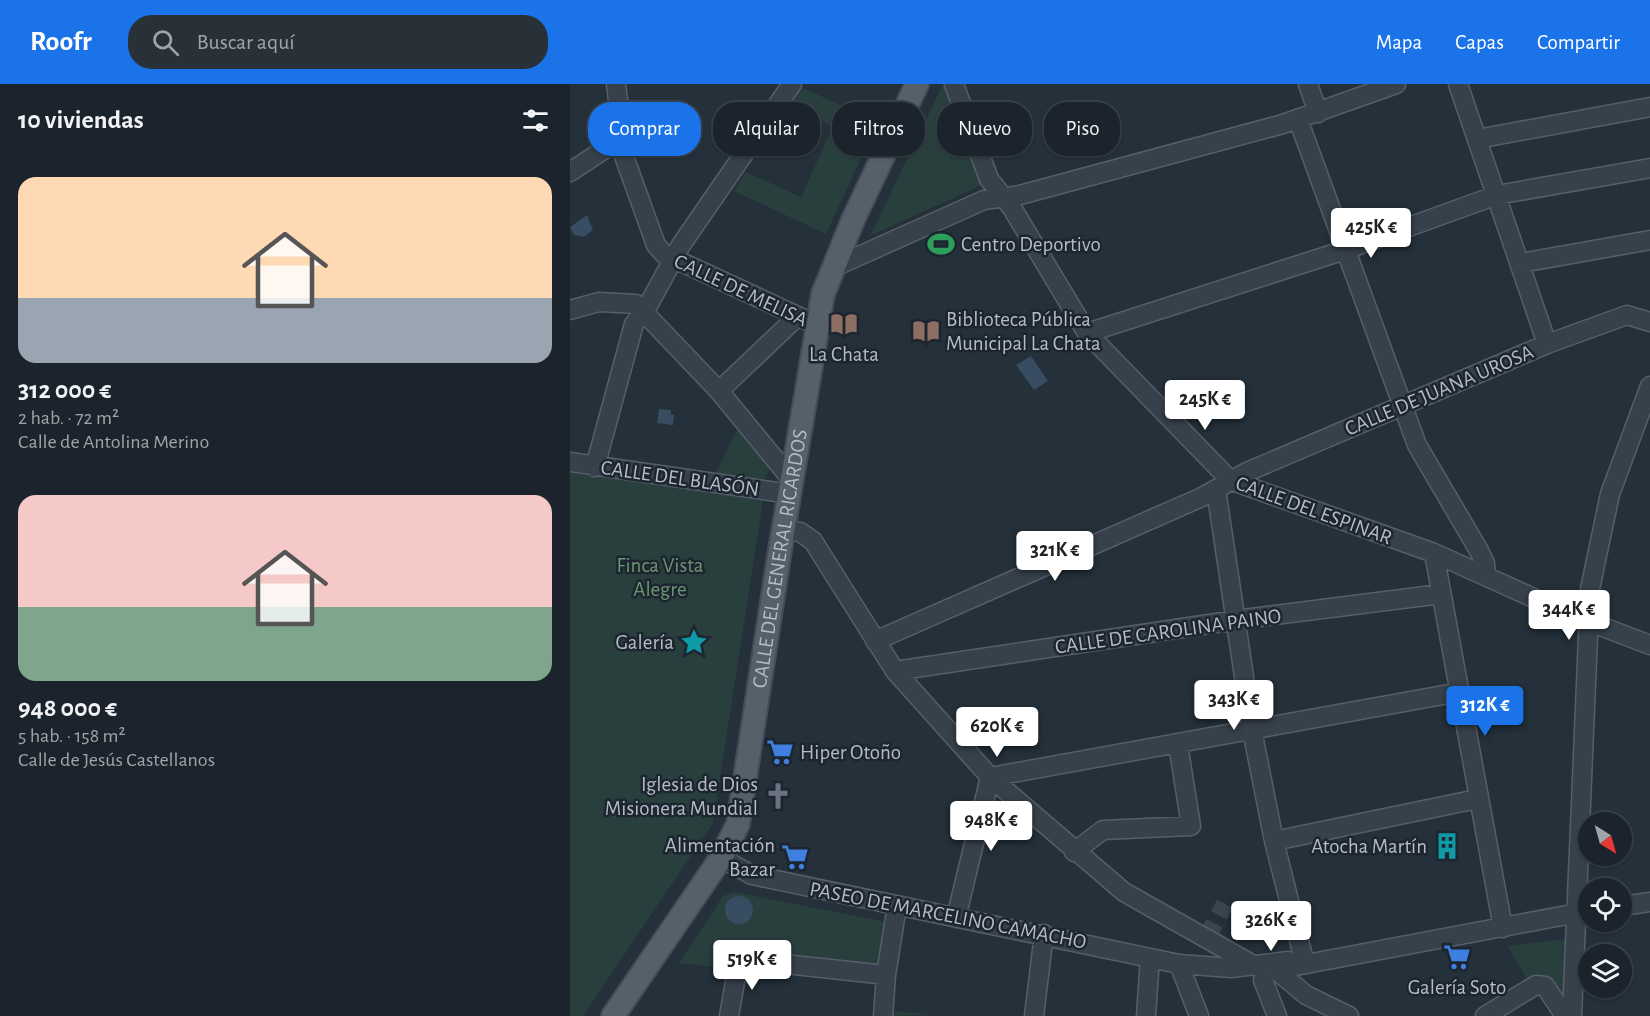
<!DOCTYPE html>
<html lang="es">
<head>
<meta charset="utf-8">
<style>
	:root { --surface:#1b242c; --page:#283038; --text:#f1f3f6; --muted:#a0a4a9; --line:#394148; --accent:#1a73e8 }
	body { margin:0; font-family:"Alegreya Sans",sans-serif; background:var(--page); color:var(--text); height:100vh; display:flex; flex-direction:column; font-size:22px; white-space:nowrap }
	* { box-sizing:border-box; margin:0 }
	p { font-size:20px; color:var(--muted) }
	.icon { flex:none; width:33px; height:33px; fill:none; stroke:currentColor; stroke-width:2; stroke-linecap:round; stroke-linejoin:round }
	.map { position:relative; flex:1; overflow:hidden }
	.side { display:flex; flex-direction:column; background:var(--surface); width:570px }
	.side>* { flex:none }
	.banner { position:absolute; left:18px; top:18px; width:570px; height:54px; display:flex; gap:12px }
	.needle { width:39px; rotate:143deg }
	.buttons { position:absolute; left:1008px; top:728px; display:grid; gap:12px }
	.buttons a { display:grid; place-items:center; width:54px; height:54px; border-radius:50%; background:var(--surface); box-shadow:0 2px 4px #0004,0 0 0 2px var(--line); font-size:30px }
	.price { position:absolute; translate:-50% -51px; padding:0 14px; border-radius:6px; background:#fff; color:#222; font-size:20px; line-height:39px; filter:drop-shadow(0 2px 3px #0008) }
	.price::after { content:''; position:absolute; left:50%; top:36px; width:18px; height:14px; margin-left:-9px; background:inherit; clip-path:polygon(0 0,100% 0,50% 100%) }
	.price.active { background:var(--accent); color:#fff }
	ul { padding:0; list-style:none }
	li { display:grid; align-content:center; gap:12px; height:318px; padding:0 18px }
	li span { display:grid; place-items:center; height:186px; border-radius:18px; color:#555 }
	li>.icon { margin-inline-start:auto }
	span .icon { width:108px; height:108px; fill:#fffc; stroke-width:1 }
	li b { font-size:26px }
	h2 { display:flex; justify-content:space-between; align-items:center; height:72px; padding:0 18px; font-size:26px }
	.tag { padding:0 21px; border-radius:24px; background:var(--surface); box-shadow:0 2px 4px #0004,0 0 0 2px var(--line); font-size:21px; line-height:54px }
	.tag.active { background:var(--accent); color:#fff }
	header { display:flex; align-items:center; gap:36px; box-sizing:border-box; height:84px; padding:0 30px; background:var(--accent); color:#fff }
	header strong { font-size:28px }
	nav { display:flex; gap:33px; margin-inline-start:auto; font-size:21px }
	.search { width:420px; height:54px; background:var(--page); display:flex; align-items:center; gap:15px; box-sizing:border-box; padding:0 21px; border-radius:24px; color:var(--muted); font-size:22px }
	main { display:flex; flex:1; min-height:0 }
	.map>svg:first-child { display:block }
</style>
</head>
<body>
<header>
<strong>Roofr</strong>
<div class="search"><svg class="icon" aria-label="search" viewBox="0 0 24 24"><circle cx="10" cy="10" r="6"/><path d="M15 15l6 6"/></svg>Buscar aquí</div>
<nav><a>Mapa</a><a>Capas</a><a>Compartir</a></nav>
</header>
<main>
<section class="side">
<h2>10 viviendas<svg class="icon" aria-label="filters" viewBox="0 0 24 24"><path d="M4 7h16M4 17h16"/><circle cx="9" cy="7" r="2"/><circle cx="15" cy="17" r="2"/></svg></h2>
<ul>
<li><span style="background:linear-gradient(#ffd9b3 65%,#9aa5b1 0)"><svg class="icon" aria-label="home" viewBox="0 0 24 24"><path d="M3 11l9-7 9 7M6 9v11h12V9"/></svg></span><div><b>312 000 €</b><p>2 hab. · 72 m²</p><p>Calle de Antolina Merino</p></div></li>
<li><span style="background:linear-gradient(#f6c9c9 60%,#7fa58c 0)"><svg class="icon" aria-label="home" viewBox="0 0 24 24"><path d="M3 11l9-7 9 7M6 9v11h12V9"/></svg></span><div><b>948 000 €</b><p>5 hab. · 158 m²</p><p>Calle de Jesús Castellanos</p></div></li>
</ul>
</section>
<div class="map">
<svg width="1080" height="932" viewBox="0 0 1080 932">
	<rect width="100%" height="100%" fill="#24303a"/>
	<path fill="#293f3e" d="M 373,0 L 375,0 L 414,100 L 300,152 Z
		M 233,4 L 308,38 L 256,150 L 164,107 L 176,88 L 231,113 L 263,42 L 220,22 Z
		M 168,344 L 200,385 L 192,398 L 145,391 Z
		M 0,389 L 105,402 L 193,417 L 143,739 L 13,932 L 0,932 Z
		M 164,808 L 321,839 L 315,887 L 165,871 L 154,884 L 109,879 L 153,812 Z
		M 1005,854 L 1003,904 L 981,911 L 959,898 L 937,862 Z
		M 314,926 L 365,931 L 313,932 Z"/>
	<path fill="#384d61" d="M 17,131 L 23,146 L 14,153 L 4,151 L 0,143 Z
		M 461,272 L 478,297 L 464,306 L 446,281 Z
		M 89,325 L 101,326 L 101,331 L 104,331 L 103,341 L 87,339 Z
		M155 826a14 14 0 1 1 28 0a14 14 0 1 1-28 0Z"/>
	<g fill="none" stroke-linecap="round" stroke-linejoin="round">
		<path stroke="#39454f" stroke-width="18" stroke-dasharray="18 9" stroke-linecap="butt" d="M 636,855 L 655,820"/>
		<defs>
			<path id="minor" d="M 46,0 L 55,75 L 86,161 L 94,170 L 247,241
				M 384,0 L 419,95 L 442,124 L 517,249 L 660,396 L 864,469 L 999,530 L 1080,561
				M 738,0 L 748,29
				M 888,0 L 977,260
				M 728,35 L 847,361 L 908,465 L 915,479 L 916,492
				M 907,55 L 1080,23
				M 0,88 L 53,53
				M 951,179 L 1080,156
				M 262,184 L 414,116 L 450,111 L 713,40 L 826,0
				M 0,226 L 29,218 L 66,220 L 149,307 L 222,396
				M 517,249 L 775,166 L 927,111 L 1080,84
				M 149,307 L 228,232
				M 0,378 L 220,410
				M 25,383 L 64,240 L 75,227 L 111,161 L 222,0
				M 646,405 L 682,646 L 704,757 L 735,880
				M 214,446 L 230,448 L 243,457 L 325,587 L 420,693 L 554,808 L 685,882
				M 864,469 L 933,844
				M 305,557 L 632,413 L 677,388 L 977,260 L 1057,231 L 1080,238
				M 325,587 L 666,536 L 871,510
				M 704,757 L 907,715
				M 504,768 L 533,746 L 621,742 L 608,660
				M 151,774 L 182,791 L 609,880 L 661,884 L 718,877 L 735,880
				M 1052,822 L 1080,818
				M 386,834 L 420,693 L 890,608
				M 609,880 L 629,932
				M 712,884 L 712,891 L 736,911 L 779,932
				M 316,891 L 327,822
				M 159,932 L 169,875 L 316,891 L 313,932
				M 464,932 L 474,850
				M 576,932 L 580,874
				M 707,932 L 693,896 L 699,887 L 1018,827
				M 915,932 L 966,901 L 975,902 L 995,932
				M 1002,932 L 1020,505 L 1040,410 L 1080,302"/>
			<g id="major">
				<path id="s1" d="M 43,932 L 151,774 L 168,740 L 210,466 L 253,210 L 283,136 L 347,0"/>
			</g>
		</defs>
		<use href="#minor" stroke="#565f69" stroke-width="21"/>
		<use href="#major" stroke="#444d57" stroke-width="26"/>
		<use href="#minor" stroke="#37414b" stroke-width="18"/>
		<use href="#major" stroke="#55606b" stroke-width="22"/>
	</g>
	<defs>
		<symbol id="stadium-bare" viewBox="-9 -9 18 18"><path d="M0-5a6.5 5 0 1 0 0 10a6.5 5 0 1 0 0-10ZM-3.5-1.8h7v3.6h-7Z" fill="#2e9e5b" stroke="#1d2630" stroke-width="2.5" paint-order="stroke"/></symbol>
		<symbol id="library-bare" viewBox="-9 -9 18 18"><path d="M-6-4Q-3-5.5-.7-3.5V5Q-3 3-6 4ZM6-4Q3-5.5 .7-3.5V5Q3 3 6 4Z" fill="#8d6e63" stroke="#1d2630" stroke-width="2.5" paint-order="stroke"/></symbol>
		<symbol id="sight-bare" viewBox="-9 -9 18 18"><path d="M0-6L1.8-2.2L6-1.7L2.9 1.2L3.7 5.4L0 3.3L-3.7 5.4L-2.9 1.2L-6-1.7L-1.8-2.2Z" fill="#0f9aa8" stroke="#1d2630" stroke-width="2.5" paint-order="stroke"/></symbol>
		<symbol id="supermarket-bare" viewBox="-9 -9 18 18"><path d="M-6-5.5h2.5l.6 2H6L4.5 2H-2.5L-4.4-4H-6ZM-1.5 3.2a1.3 1.3 0 1 0 .1 0ZM3 3.2a1.3 1.3 0 1 0 .1 0Z" fill="#3f7fe0" stroke="#1d2630" stroke-width="2.5" paint-order="stroke"/></symbol>
		<symbol id="church-bare" viewBox="-9 -9 18 18"><path d="M-1.2-6h2.4v3.5h3.3v2.4h-3.3V6h-2.4V-.1h-3.3v-2.4h3.3Z" fill="#6b7280" stroke="#1d2630" stroke-width="2.5" paint-order="stroke"/></symbol>
		<symbol id="building-bare" viewBox="-9 -9 18 18"><path d="M-4-6H4V6H1V3H-1V6H-4ZM-2.5-4.3h1.7v1.8h-1.7ZM.8-4.3h1.7v1.8H.8ZM-2.5-1h1.7V.8h-1.7ZM.8-1h1.7V.8H.8Z" fill="#0f9aa8" stroke="#1d2630" stroke-width="2.5" paint-order="stroke"/></symbol>
	</defs>
	<g fill-rule="evenodd">
		<use href="#stadium-bare" x="352" y="141" width="38" height="38"/>
		<use href="#library-bare" x="255" y="221" width="38" height="38"/>
		<use href="#library-bare" x="337" y="228" width="38" height="38"/>
		<use href="#sight-bare" x="105" y="539" width="38" height="38"/>
		<use href="#supermarket-bare" x="191" y="649" width="38" height="38"/>
		<use href="#church-bare" x="189" y="693" width="38" height="38"/>
		<use href="#building-bare" x="858" y="743" width="38" height="38"/>
		<use href="#supermarket-bare" x="206" y="754" width="38" height="38"/>
		<use href="#supermarket-bare" x="868" y="854" width="38" height="38"/>
	</g>
	<g text-anchor="middle" stroke-width="5" stroke-linejoin="round" paint-order="stroke">
		<g font-size="21" fill="#b3bcc6" stroke="#1d2630" text-anchor="end">
			<text x="391" y="167" text-anchor="start">Centro Deportivo</text>
			<text x="376" y="242" text-anchor="start">Biblioteca Pública<tspan x="376" dy="24">Municipal La Chata</tspan></text>
			<text x="274" y="277" text-anchor="middle">La Chata</text>
			<text x="104" y="565">Galería</text>
			<text x="230" y="675" text-anchor="start">Hiper Otoño</text>
			<text x="188" y="707">Iglesia de Dios<tspan x="188" dy="24">Misionera Mundial</tspan></text>
			<text x="205" y="768">Alimentación<tspan x="205" dy="24">Bazar</tspan></text>
			<text x="857" y="769">Atocha Martín</text>
			<text x="887" y="910" text-anchor="middle">Galería Soto</text>
		</g>
		<g font-size="21" fill="#b3bcc6" stroke="#1d2630">
			<text transform="translate(171 206) rotate(25)" y="7">CALLE DE MELISA</text>
			<text transform="translate(869 306) rotate(-23)" y="7">CALLE DE JUANA UROSA</text>
			<text transform="translate(110 394) rotate(8)" y="7">CALLE DEL BLASÓN</text>
			<text transform="translate(744 426) rotate(20)" y="7">CALLE DEL ESPINAR</text>
			<text dy="7" stroke="none"><textPath href="#s1" startOffset="498">CALLE DEL GENERAL RICARDOS</textPath></text>
			<text transform="translate(598 547) rotate(-8)" y="7">CALLE DE CAROLINA PAINO</text>
			<text transform="translate(378 831) rotate(11)" y="7">PASEO DE MARCELINO CAMACHO</text>
		</g>
		<g font-size="21" fill="#6b9671" stroke="#1d2630">
			<text x="90" y="488">Finca Vista<tspan x="90" dy="24">Alegre</tspan></text>
		</g>
	</g>
</svg>
<div class="buttons">
<a><svg class="needle" viewBox="-14 -14 28 28"><path d="M0-13l5 13h-10z" fill="#e53935"/><path d="M0 13l5-13h-10z" fill="#a0a4a9"/></svg></a>
<a><svg class="icon" aria-label="locate" viewBox="0 0 24 24"><circle cx="12" cy="12" r="6"/><path d="M12 2v4M12 18v4M2 12h4M18 12h4"/></svg></a>
<a><svg class="icon" aria-label="layers" viewBox="0 0 24 24"><path d="M12 4l9 5-9 5-9-5zM3 14l9 5 9-5"/></svg></a>
</div>
<b class="price" style="left:801px;top:175px">425K €</b>
<b class="price" style="left:635px;top:347px">245K €</b>
<b class="price" style="left:485px;top:498px">321K €</b>
<b class="price" style="left:999px;top:557px">344K €</b>
<b class="price" style="left:664px;top:647px">343K €</b>
<b class="price active" style="left:915px;top:653px">312K €</b>
<b class="price" style="left:427px;top:674px">620K €</b>
<b class="price" style="left:421px;top:768px">948K €</b>
<b class="price" style="left:701px;top:868px">326K €</b>
<b class="price" style="left:182px;top:907px">519K €</b>
<div class="banner">
<a class="tag active">Comprar</a>
<a class="tag">Alquilar</a>
<a class="tag">Filtros</a>
<a class="tag">Nuevo</a>
<a class="tag">Piso</a>
</div>
</div>
</main>
</body>
</html>
